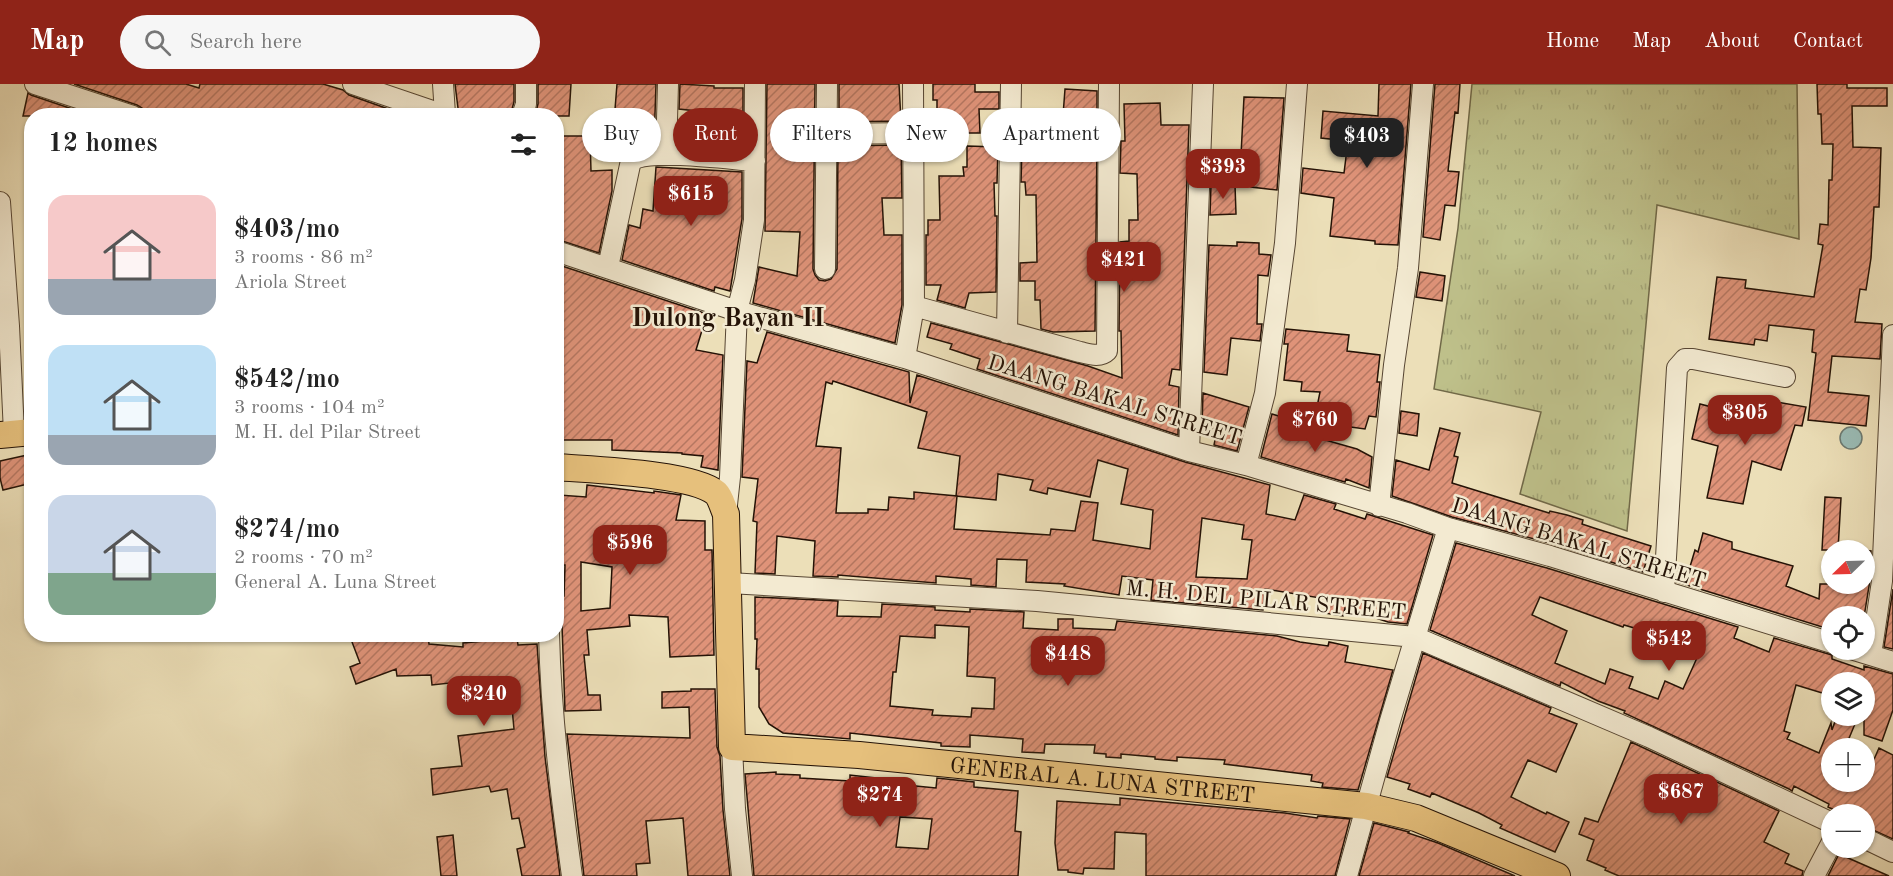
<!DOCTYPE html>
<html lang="en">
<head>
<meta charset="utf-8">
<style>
	:root { --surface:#fff; --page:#f6f6f6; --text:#222; --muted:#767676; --accent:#8f2418 }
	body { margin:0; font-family:"Old Standard TT",serif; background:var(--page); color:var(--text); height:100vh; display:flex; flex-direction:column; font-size:22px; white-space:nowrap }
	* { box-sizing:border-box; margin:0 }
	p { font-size:20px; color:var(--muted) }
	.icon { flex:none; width:33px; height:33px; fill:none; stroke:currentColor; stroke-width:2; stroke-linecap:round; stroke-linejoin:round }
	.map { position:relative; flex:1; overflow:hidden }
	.sheet { position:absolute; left:24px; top:24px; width:540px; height:534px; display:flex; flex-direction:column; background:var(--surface); border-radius:24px; box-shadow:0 2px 4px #0004 }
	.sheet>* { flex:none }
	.guide { position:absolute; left:582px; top:24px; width:570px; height:54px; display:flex; gap:12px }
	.needle { width:39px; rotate:247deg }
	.controls { position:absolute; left:1821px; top:456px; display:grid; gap:12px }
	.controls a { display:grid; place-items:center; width:54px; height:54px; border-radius:50%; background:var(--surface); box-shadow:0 2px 4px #0004; font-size:30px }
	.price { position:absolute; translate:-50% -51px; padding:0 14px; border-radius:12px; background:var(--accent); color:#fff; font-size:20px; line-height:39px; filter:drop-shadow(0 2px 3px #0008) }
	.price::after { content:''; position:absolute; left:50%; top:36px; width:18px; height:14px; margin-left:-9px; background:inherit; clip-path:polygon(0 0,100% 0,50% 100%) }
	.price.current { background:#222; color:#fff }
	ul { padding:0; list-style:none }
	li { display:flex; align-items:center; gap:18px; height:150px; padding:0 24px }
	li span { display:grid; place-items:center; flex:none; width:168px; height:120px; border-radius:18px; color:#555 }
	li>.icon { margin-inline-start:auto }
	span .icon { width:72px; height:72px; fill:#fffc; stroke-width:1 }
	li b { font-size:26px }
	h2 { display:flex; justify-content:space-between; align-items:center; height:72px; padding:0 24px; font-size:26px }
	.pill { padding:0 21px; border-radius:27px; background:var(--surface); box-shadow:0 2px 4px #0004; font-size:21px; line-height:54px }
	.pill.current { background:var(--accent); color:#fff }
	header { display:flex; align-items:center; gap:36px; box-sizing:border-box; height:84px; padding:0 30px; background:var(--accent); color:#fff }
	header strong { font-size:28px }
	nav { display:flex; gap:33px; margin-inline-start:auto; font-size:21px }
	.search { width:420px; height:54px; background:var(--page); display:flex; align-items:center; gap:15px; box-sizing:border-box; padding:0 21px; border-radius:33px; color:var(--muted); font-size:22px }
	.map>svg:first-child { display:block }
</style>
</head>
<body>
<header>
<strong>Map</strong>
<div class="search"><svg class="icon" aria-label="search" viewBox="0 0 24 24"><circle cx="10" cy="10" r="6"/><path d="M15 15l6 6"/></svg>Search here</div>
<nav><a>Home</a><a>Map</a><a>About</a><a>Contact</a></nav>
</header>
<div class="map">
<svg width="1893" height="792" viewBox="0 0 1893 792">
	<defs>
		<pattern id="grass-tufts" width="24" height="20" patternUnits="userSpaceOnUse" patternTransform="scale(1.5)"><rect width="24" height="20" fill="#bec08a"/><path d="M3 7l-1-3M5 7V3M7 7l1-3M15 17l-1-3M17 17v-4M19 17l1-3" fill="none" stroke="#a3a476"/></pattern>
		<pattern id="building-hatch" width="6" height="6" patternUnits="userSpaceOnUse" patternTransform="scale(1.5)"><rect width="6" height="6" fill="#df9379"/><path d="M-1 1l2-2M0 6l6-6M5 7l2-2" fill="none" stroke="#b57761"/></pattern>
	</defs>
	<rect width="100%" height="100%" fill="#ecdfb8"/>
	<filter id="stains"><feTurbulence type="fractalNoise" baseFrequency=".00333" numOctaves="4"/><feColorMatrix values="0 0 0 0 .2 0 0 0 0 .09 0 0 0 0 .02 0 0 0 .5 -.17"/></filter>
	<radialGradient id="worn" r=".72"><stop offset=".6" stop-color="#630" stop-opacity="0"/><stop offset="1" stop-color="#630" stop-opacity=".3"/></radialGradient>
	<path fill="url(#grass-tufts)" stroke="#716948" stroke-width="1.5" d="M 1472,0 L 1797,0 L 1799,155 L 1657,121 L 1627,447 L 1520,410 L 1541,328 L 1434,305 L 1458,144 Z"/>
	<path fill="#9abcb6" stroke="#6b7870" stroke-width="1.5" d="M1840 354a11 11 0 1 1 22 0a11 11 0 1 1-22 0Z"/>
	<path fill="url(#building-hatch)" stroke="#241206" stroke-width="1.5" fill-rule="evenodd" d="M 74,0 L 186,0 L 199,4 L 200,0 L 323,0 L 343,6 L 349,11 L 408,32 L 145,32 L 142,24 L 137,21 Z
		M 455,0 L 514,0 L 514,18 L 510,32 L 459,32 Z
		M 538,0 L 571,0 L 569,32 L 535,32 L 538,20 Z
		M 617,0 L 656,0 L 654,59 L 624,64 L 626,39 L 614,38 Z
		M 680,0 L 714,2 L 714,4 L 743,4 L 743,64 L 713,61 L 715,29 L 679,25 Z
		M 767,0 L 815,0 L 813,185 L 815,191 L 819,196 L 825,197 L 831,195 L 837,185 L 838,62 L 901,61 L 902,114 L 882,114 L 884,151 L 902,151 L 902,221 L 895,259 L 753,219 L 759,183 L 797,192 L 800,148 L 765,147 Z
		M 839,0 L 899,0 L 901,37 L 839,38 Z
		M 933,0 L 975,0 L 975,8 L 999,8 L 999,25 L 979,25 L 980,49 L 937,49 L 937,16 L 933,16 Z
		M 1379,0 L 1411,0 L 1398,161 L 1375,160 L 1375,157 L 1330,152 L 1334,114 L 1301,109 L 1303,84 L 1344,89 L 1348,57 L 1321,54 L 1323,27 L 1378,32 Z
		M 1435,0 L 1460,0 L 1458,29 L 1455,28 L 1448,87 L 1459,88 L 1455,122 L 1445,121 L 1440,156 L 1423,153 Z
		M 1817,0 L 1847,0 L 1847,4 L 1887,4 L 1887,22 L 1852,22 L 1853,63 L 1881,64 L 1879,123 L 1874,123 L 1871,174 L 1866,206 L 1860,205 L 1855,238 L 1882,240 L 1880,275 L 1832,272 L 1828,308 L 1869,312 L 1866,342 L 1808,336 L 1816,269 L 1812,268 L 1814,246 L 1769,241 L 1767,257 L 1755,255 L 1754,261 L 1709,255 L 1717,193 L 1746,196 L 1745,204 L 1814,213 L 1823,161 L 1818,160 L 1820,140 L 1828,141 L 1829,96 L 1832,96 L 1833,60 L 1822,60 L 1821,30 L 1818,30 Z
		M 1065,5 L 1097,7 L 1097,27 L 1091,27 L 1092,58 L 1097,58 L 1095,247 L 1053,248 L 1041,245 L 1040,216 L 1035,216 L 1035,197 L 1020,197 L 1020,179 L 1037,178 L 1036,111 L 1026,111 L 1025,98 L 1021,98 L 1022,64 L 1029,64 L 1029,60 L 1035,60 L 1035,45 L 1062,45 Z
		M 28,9 L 31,11 L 93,32 L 23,32 Z
		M 1244,13 L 1284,14 L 1277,106 L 1251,103 L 1254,72 L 1241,71 Z
		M 1160,19 L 1161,41 L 1189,41 L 1180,286 L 1172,285 L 1169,301 L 1179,303 L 1178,351 L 977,285 L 980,275 L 950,265 L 952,260 L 927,253 L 931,239 L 1088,282 L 1122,294 L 1121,247 L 1119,247 L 1120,158 L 1129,157 L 1129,136 L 1138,136 L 1137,90 L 1120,89 L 1121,57 L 1125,57 L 1124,20 Z
		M 556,52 L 590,52 L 591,87 L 612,86 L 612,107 L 599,169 L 556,155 L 556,118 L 560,107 Z
		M 967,62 L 998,63 L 997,99 L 994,99 L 995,132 L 997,132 L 996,208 L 969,209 L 965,224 L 937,216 L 941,201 L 926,201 L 926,151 L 928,151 L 928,136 L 940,136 L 939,92 L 964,92 L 963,83 L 967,83 Z
		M 656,83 L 742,88 L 742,135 L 730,207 L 715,203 L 714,207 L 622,176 L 629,141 L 640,144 L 643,125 L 653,127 Z
		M 1211,101 L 1235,101 L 1236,130 L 1210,131 Z
		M 1237,158 L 1259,159 L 1259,170 L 1271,171 L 1268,192 L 1258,191 L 1257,240 L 1262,240 L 1260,257 L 1231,254 L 1227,291 L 1204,288 L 1209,161 L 1237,162 Z
		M 556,180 L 707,230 L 696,266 L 723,271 L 718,386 L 701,383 L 703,372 L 682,370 L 682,369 L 612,366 L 612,356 L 562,356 L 563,341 L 556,340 Z
		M 1420,188 L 1445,192 L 1442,217 L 1416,213 Z
		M 1286,245 L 1349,251 L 1347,267 L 1380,271 L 1377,298 L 1380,298 L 1376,333 L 1369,332 L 1365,345 L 1314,338 L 1320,308 L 1301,307 L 1302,298 L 1284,296 L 1288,260 L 1284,260 Z
		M 767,248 L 909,288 L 910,319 L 917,291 L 1185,378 L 1270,401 L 1266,430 L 1295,436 L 1304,411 L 1336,420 L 1334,425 L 1365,435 L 1367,430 L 1433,451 L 1407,540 L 1388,538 L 1345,524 L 1343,532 L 1324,529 L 1327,515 L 1265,505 L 1263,526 L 1151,516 L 1153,496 L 1122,492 L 1119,511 L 1064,502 L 1065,500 L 1026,498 L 1027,476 L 997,475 L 996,503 L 971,501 L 971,495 L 936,492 L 936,499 L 838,491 L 838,493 L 813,492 L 815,457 L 777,452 L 775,490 L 755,489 L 757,438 L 753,437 L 758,395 L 742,393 L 747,277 L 757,279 ZM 833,297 L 927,328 L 918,364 L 960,372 L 956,412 L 996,416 L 998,390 L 1033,396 L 1030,406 L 1047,410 L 1048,404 L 1090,413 L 1098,376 L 1128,385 L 1121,420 L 1153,426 L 1150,465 L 1093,456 L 1098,419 L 1081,417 L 1075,447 L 1051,445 L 1050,451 L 954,445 L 957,412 L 914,408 L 914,415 L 889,413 L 888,426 L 868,425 L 868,429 L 836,429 L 841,364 L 816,362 L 826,298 L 832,300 ZM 1202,434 L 1244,441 L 1242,455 L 1252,456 L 1247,495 L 1196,493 Z
		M 1203,309 L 1249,323 L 1237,367 L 1214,361 L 1217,346 L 1202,342 Z
		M 1771,317 L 1806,323 L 1802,342 L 1795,341 L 1781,386 L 1752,377 L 1743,420 L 1707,414 L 1718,362 L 1692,355 L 1700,320 L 1731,328 L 1729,336 L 1765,347 Z
		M 1401,327 L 1419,330 L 1417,352 L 1399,349 Z
		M 1272,330 L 1312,342 L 1311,352 L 1357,365 L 1372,373 L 1369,404 L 1346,395 L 1345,398 L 1261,373 Z
		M 1440,344 L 1460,349 L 1454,372 L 1458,373 L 1452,399 L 1549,429 L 1550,427 L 1567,431 L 1583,436 L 1582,440 L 1594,444 L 1651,462 L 1643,488 L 1553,460 L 1452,433 L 1392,412 L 1396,376 L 1429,386 Z
		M 32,370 L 32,399 L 3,406 L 0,394 L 0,377 Z
		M 587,401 L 654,409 L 654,407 L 681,411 L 676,436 L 705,437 L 705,466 L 712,466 L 714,571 L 670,573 L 668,533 L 629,531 L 630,542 L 587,546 L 589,571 L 584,571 L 588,611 L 600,611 L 601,626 L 565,627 L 561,512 L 564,512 L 565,481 L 557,481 L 559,411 L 586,413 ZM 581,478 L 612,483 L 610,524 L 581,527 Z
		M 1825,413 L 1841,414 L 1838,466 L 1822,466 Z
		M 1703,449 L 1732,458 L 1732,465 L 1793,482 L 1786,502 L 1819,515 L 1820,500 L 1864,500 L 1864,466 L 1871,467 L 1870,496 L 1864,533 L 1832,532 L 1832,546 L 1677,498 L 1679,483 L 1689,486 L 1695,466 L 1698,468 Z
		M 1456,459 L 1547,484 L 1738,543 L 1734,554 L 1769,568 L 1774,554 L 1832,571 L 1832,575 L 1864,586 L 1864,582 L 1893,590 L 1893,626 L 1882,657 L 1864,651 L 1864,598 L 1832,598 L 1832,612 L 1796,601 L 1784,647 L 1790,649 L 1787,655 L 1819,669 L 1831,639 L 1832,646 L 1837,632 L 1847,632 L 1857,635 L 1845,664 L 1832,664 L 1832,698 L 1864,698 L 1879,664 L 1893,671 L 1893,755 L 1864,742 L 1864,730 L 1843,730 L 1828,723 L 1829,720 L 1794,702 L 1792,707 L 1789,705 L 1624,629 L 1625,627 L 1598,617 L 1561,598 L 1560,602 L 1430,546 ZM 1540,513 L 1623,543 L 1624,541 L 1658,551 L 1659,548 L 1701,565 L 1683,605 L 1665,597 L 1658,615 L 1629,604 L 1633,593 L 1610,585 L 1605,600 L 1555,579 L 1567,547 L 1532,531 Z
		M 1893,505 L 1893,565 L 1884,563 Z
		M 755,513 L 838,517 L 837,532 L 881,533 L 882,520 L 935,523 L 935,526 L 970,528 L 970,525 L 1024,528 L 1023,544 L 1058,546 L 1058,535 L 1073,535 L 1073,544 L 1115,546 L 1117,537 L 1277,552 L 1300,558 L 1328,562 L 1329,558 L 1348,562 L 1345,578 L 1393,586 L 1358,706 L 1322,703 L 1323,699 L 1311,697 L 1312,691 L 1224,680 L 1225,676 L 1177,673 L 1177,677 L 1155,675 L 1155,673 L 1121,670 L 1121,674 L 1106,673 L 1106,670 L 1094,669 L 1095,661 L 1045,660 L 1044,669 L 1022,668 L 1023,655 L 970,651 L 970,663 L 941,662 L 941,659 L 850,649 L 850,655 L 783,649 L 769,640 L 759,623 L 759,585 L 756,585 L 757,555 L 755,555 ZM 935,541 L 969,543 L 967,592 L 995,594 L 994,625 L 972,624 L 971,633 L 932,631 L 933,626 L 890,622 L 893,588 L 896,588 L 900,552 L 935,554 Z
		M 349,550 L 428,550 L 429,560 L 463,563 L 463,559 L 517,554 L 518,561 L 537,560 L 545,673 L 560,792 L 522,792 L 517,765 L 525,763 L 519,734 L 512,735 L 507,705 L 491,708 L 489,702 L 433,711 L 431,685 L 462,682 L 458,652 L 514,645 L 510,603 L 496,603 L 496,599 L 477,600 L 477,596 L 432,601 L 431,591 L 397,592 L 396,585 L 356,600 L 350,583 L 360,579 Z
		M 1423,569 L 1551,624 L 1549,629 L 1577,640 L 1556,688 L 1528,676 L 1511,713 L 1546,730 L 1547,728 L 1569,738 L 1555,768 L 1500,744 L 1502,741 L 1479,729 L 1432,709 L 1430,713 L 1408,705 L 1410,700 L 1387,693 Z
		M 691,605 L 715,605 L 717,663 L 720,672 L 723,726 L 730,792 L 688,792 L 683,734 L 646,737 L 650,779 L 636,780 L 637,792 L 584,792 L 567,650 L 690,654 L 689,623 L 662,624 L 662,608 L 691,607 Z
		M 1631,658 L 1779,727 L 1764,758 L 1789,770 L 1785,779 L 1803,787 L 1802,792 L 1619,792 L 1605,786 L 1606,784 L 1587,776 L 1594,756 L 1579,750 L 1585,734 L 1598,738 Z
		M 776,688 L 776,690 L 800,691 L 800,694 L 850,697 L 850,691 L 885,695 L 885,699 L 936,704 L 937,694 L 974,698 L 974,703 L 1018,707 L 1015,747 L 1021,748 L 1018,792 L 754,792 L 745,690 ZM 900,733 L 932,735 L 928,765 L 896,763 Z
		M 1120,714 L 1285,729 L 1317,734 L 1318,732 L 1350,735 L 1335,792 L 1146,792 L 1146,750 L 1115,748 L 1114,785 L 1084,784 L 1083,790 L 1068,788 L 1068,786 L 1058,786 L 1055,759 L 1057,717 L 1120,721 Z
		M 1374,739 L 1409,748 L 1408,749 L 1438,759 L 1515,792 L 1359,792 Z
		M 453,751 L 457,792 L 441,792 L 437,753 Z
		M 1839,770 L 1889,792 L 1828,792 Z"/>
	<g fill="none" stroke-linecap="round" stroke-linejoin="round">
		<defs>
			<path id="minor" d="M 35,0 L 133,32
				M 353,0 L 447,32
				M 443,0 L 445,30
				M 522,32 L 526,20 L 526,0
				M 827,50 L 913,49
				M 666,71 L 668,0
				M 0,118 L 9,242 L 14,349
				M 556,167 L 737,227 L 905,274 L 1189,367 L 1246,381 L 1407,429 L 1448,444 L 1550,472 L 1832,559
				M 608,183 L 630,81 C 632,77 632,76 637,74 C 659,66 728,75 755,77
				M 825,185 L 827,0
				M 914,222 L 1080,268 C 1089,270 1100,274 1107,267 L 1109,0
				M 1007,249 L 1011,0
				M 905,274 L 914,222 L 913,0
				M 1189,367 L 1203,0
				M 1246,381 L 1265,309 L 1285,159 L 1297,0
				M 1379,422 L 1394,281 L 1408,184 L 1423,0
				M 726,430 L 730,393 L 737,227 L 745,196 L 754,136 L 755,0
				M 729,499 L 1037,517 L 1415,553 L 1649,653 L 1832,739
				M 1664,508 L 1677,284 L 1685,275 L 1693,275 L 1785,293
				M 549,550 C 551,632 561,712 572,792
				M 1854,566 L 1893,578
				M 1871,571 L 1882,497 L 1893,251
				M 732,663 L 735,725 L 742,792
				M 1864,754 L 1893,768
				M 1347,792 L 1390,637 L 1448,444
				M 1814,792 L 1832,758"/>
			<g id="major">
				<path d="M 0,351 L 32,348"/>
				<path id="s1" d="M 556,383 C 591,386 692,389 716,409 C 721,414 723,424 726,430 L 732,663 L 859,671 L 1366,722 L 1416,734 L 1557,792"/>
			</g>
		</defs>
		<use href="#minor" stroke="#564532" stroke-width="22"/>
		<use href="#major" stroke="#241206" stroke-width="28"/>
		<use href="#minor" stroke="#f3ead1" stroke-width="20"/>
		<use href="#major" stroke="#e6c07c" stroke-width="26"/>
	</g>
	<g text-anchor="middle" stroke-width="5" stroke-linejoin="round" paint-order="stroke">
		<g font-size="22" fill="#241206" stroke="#f3ead1">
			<text transform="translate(1115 315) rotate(17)" y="8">DAANG BAKAL STREET</text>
			<text transform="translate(1579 458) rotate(17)" y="8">DAANG BAKAL STREET</text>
			<text transform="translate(1266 515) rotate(5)" y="8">M. H. DEL PILAR STREET</text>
			<text dy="8" stroke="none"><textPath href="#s1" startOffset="792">GENERAL A. LUNA STREET</textPath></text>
		</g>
		<g font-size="26" font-weight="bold" fill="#241206" stroke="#f3ead1">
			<text x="728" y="242">Dulong Bayan II</text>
		</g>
	</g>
	<rect width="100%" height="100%" filter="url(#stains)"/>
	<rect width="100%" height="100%" fill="url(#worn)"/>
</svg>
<div class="controls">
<a><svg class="needle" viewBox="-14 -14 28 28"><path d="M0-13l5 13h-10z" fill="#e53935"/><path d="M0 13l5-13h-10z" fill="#767676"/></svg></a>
<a><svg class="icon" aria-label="locate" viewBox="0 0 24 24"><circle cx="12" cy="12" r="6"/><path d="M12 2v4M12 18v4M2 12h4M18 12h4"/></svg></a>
<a><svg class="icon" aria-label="layers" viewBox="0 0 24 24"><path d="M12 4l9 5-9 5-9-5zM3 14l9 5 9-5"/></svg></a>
<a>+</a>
<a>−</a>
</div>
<b class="price current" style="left:1367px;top:85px">$403</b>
<b class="price" style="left:1223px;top:116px">$393</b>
<b class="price" style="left:691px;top:143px">$615</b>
<b class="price" style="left:1124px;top:209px">$421</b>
<b class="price" style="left:1745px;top:362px">$305</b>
<b class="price" style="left:1315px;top:369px">$760</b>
<b class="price" style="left:630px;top:492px">$596</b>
<b class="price" style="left:1669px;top:588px">$542</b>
<b class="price" style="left:1068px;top:603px">$448</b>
<b class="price" style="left:484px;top:643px">$240</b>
<b class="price" style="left:1681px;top:741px">$687</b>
<b class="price" style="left:880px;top:744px">$274</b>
<div class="guide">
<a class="pill">Buy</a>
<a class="pill current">Rent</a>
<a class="pill">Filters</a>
<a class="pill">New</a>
<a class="pill">Apartment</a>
</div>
<section class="sheet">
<h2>12 homes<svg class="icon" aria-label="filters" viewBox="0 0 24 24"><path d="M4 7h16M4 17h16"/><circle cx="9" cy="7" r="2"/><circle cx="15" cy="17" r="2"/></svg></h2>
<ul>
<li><span style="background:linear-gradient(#f6c9c9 70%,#9aa5b1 0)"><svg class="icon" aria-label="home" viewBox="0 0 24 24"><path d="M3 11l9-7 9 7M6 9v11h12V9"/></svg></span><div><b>$403/mo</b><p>3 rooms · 86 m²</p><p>Ariola Street</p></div></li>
<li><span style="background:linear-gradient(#bfe0f5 75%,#9aa5b1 0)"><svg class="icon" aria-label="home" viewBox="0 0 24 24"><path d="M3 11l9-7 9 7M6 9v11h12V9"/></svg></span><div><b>$542/mo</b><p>3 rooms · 104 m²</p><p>M. H. del Pilar Street</p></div></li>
<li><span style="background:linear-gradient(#c9d6e8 65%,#7fa58c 0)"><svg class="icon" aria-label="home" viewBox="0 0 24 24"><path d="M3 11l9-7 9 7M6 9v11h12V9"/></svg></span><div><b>$274/mo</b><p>2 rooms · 70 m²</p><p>General A. Luna Street</p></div></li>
</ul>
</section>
</div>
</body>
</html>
